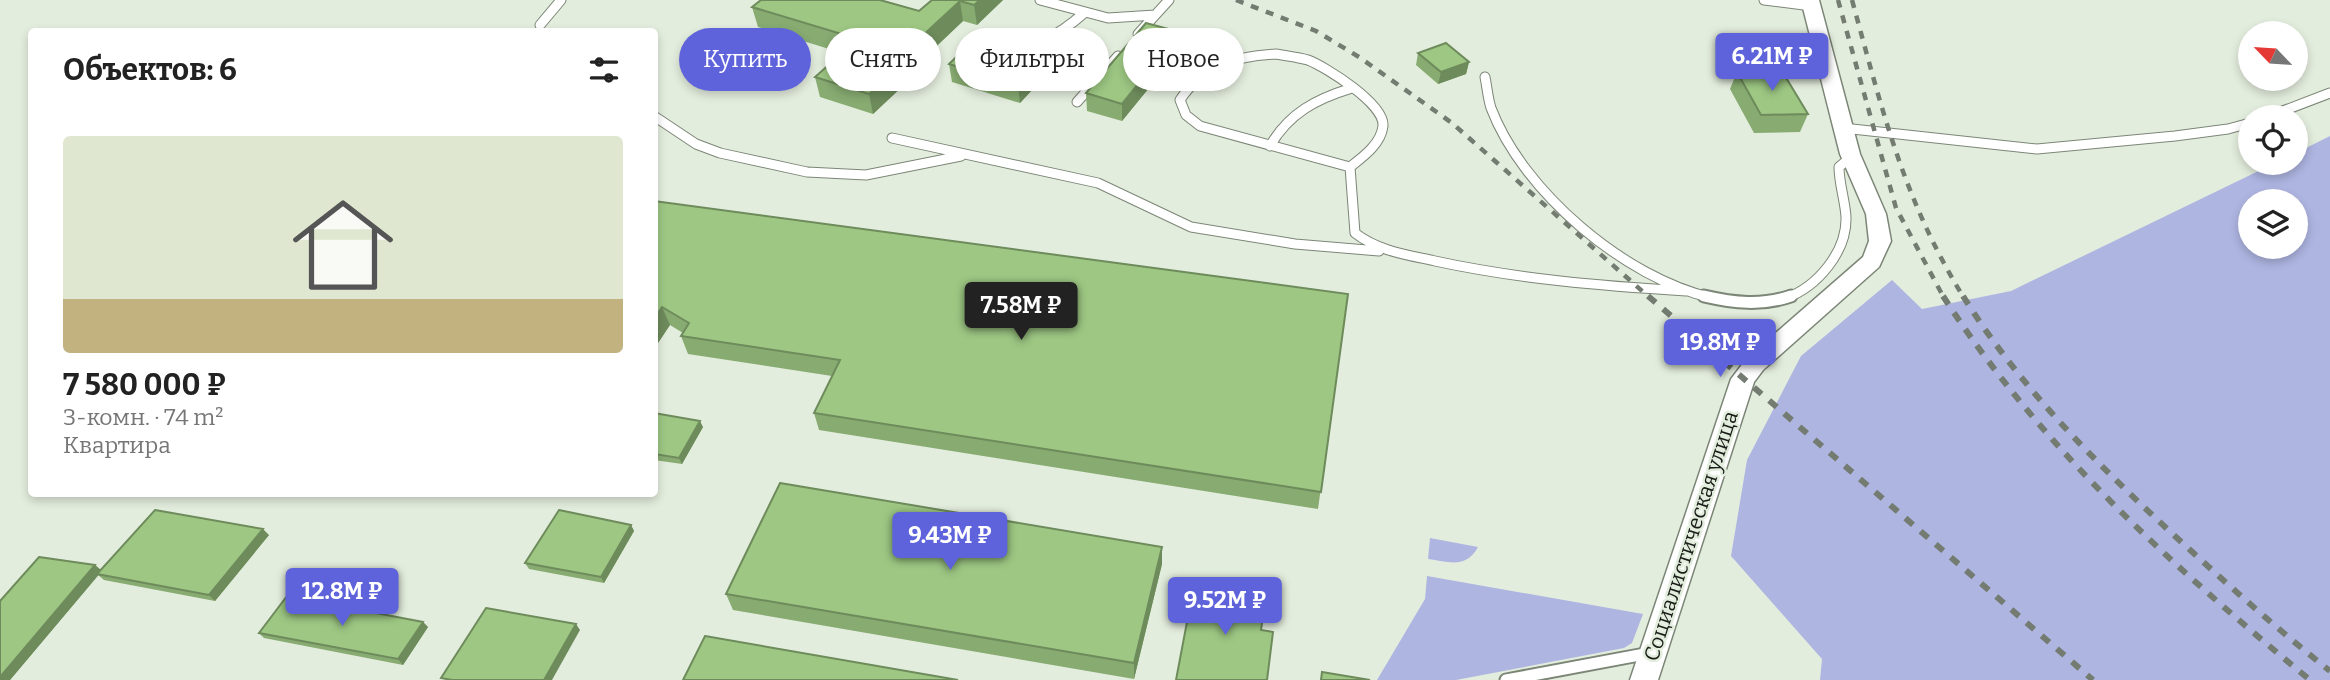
<!DOCTYPE html>
<html lang="ru">
<head>
<meta charset="utf-8">
<style>
	:root { --surface:#fff; --page:#f6f6f6; --text:#222; --muted:#767676; --line:#e0e0e0; --accent:#5e63db }
	body { margin:0; font-family:Bitter,serif; background:var(--page); color:var(--text); height:100vh; display:flex; flex-direction:column; font-size:26px; white-space:nowrap }
	* { box-sizing:border-box; margin:0 }
	p { font-size:23px; color:var(--muted) }
	.icon { flex:none; width:38px; height:38px; fill:none; stroke:currentColor; stroke-width:2; stroke-linecap:round; stroke-linejoin:round }
	.map { position:relative; flex:1; overflow:hidden }
	.side { position:absolute; left:28px; top:28px; width:630px; height:469px; display:flex; flex-direction:column; background:var(--surface); border-radius:7px; box-shadow:0 4px 10px #0003 }
	.side>* { flex:none }
	.banner { position:absolute; left:679px; top:28px; width:665px; height:63px; display:flex; gap:14px }
	.needle { width:46px; rotate:295deg }
	.tools { position:absolute; left:2238px; top:21px; display:grid; gap:14px }
	.tools a { display:grid; place-items:center; width:70px; height:70px; border-radius:50%; background:var(--surface); box-shadow:0 4px 10px #0003; font-size:35px }
	.price { position:absolute; translate:-50% -60px; padding:0 16px; border-radius:7px; background:var(--accent); color:#fff; font-size:23px; line-height:46px; filter:drop-shadow(0 2px 4px #0008) }
	.price::after { content:''; position:absolute; left:50%; top:42px; width:21px; height:16px; margin-left:-10px; background:inherit; clip-path:polygon(0 0,100% 0,50% 100%) }
	.price.selected { background:#222; color:#fff }
	ul { padding:0; list-style:none }
	li { display:grid; align-content:center; gap:14px; height:371px; padding:0 35px }
	li+li { border-top:2px solid var(--line) }
	li span { display:grid; place-items:center; height:217px; border-radius:7px; color:#555 }
	li>.icon { margin-inline-start:auto }
	span .icon { width:126px; height:126px; fill:#fffc; stroke-width:1 }
	li b { font-size:30px }
	h2 { display:flex; justify-content:space-between; align-items:center; height:84px; padding:0 35px; font-size:30px }
	.chip { padding:0 24px; border-radius:32px; background:var(--surface); box-shadow:0 4px 10px #0003; font-size:24px; line-height:63px }
	.chip.selected { background:var(--accent); color:#fff }
	.map>svg:first-child { display:block }
</style>
</head>
<body>
<div class="map">
<svg width="2330" height="680" viewBox="0 0 2330 680">
	<rect width="100%" height="100%" fill="#e3eddd"/>
	<path fill="#aeb5e1" fill-rule="evenodd" d="M 2330,136 L 2330,680 L 1820,680 L 1822,659 L 1731,556 L 1747,460 L 1801,356 L 1892,280 L 1922,309 L 2011,291 L 2275,163 L 2296,163 L 2296,153 ZM 2250,201 L 2296,201 L 2296,247 L 2250,247 Z
		M 1430,538 L 1478,547 C 1466,569 1449,562 1428,559 Z
		M 1427,576 L 1643,614 L 1632,643 L 1624,648 L 1456,680 L 1377,680 L 1425,599 Z"/>
	<g fill="none" stroke-linecap="round" stroke-linejoin="round">
		<defs>
			<path id="service-far1" d="M 1040,0 L 1108,18 L 1155,15
				M 1764,0 L 1812,6
				M 540,25 L 561,0
				M 1138,34 L 1169,0
				M 1003,49 C 1037,48 1059,35 1084,13
				M 1276,54 C 1287,56 1298,57 1308,60 C 1326,67 1385,104 1383,126 C 1381,144 1363,157 1350,167 L 1200,126 L 1186,115 L 1180,100 C 1203,65 1236,56 1276,54 Z
				M 1485,77 C 1487,87 1488,99 1491,108 C 1523,192 1625,278 1712,298
				M 1077,102 L 1118,56
				M 654,116 L 696,144 L 720,153 L 807,172 L 866,175 L 961,156
				M 2267,117 L 2330,93
				M 1843,128 L 2037,149 L 2175,136 L 2228,129 L 2250,123
				M 892,138 L 1098,183 L 1191,227 L 1295,244 L 1379,251
				M 1270,146 C 1289,113 1316,99 1352,88
				M 1350,167 L 1355,233 C 1378,251 1408,255 1435,261 C 1518,279 1602,286 1686,291
				M 1786,298 C 1817,287 1847,252 1846,217 C 1845,200 1839,184 1839,167 L 1851,157"/>
			<path id="service" d="M 1704,296 C 1734,303 1762,306 1791,296
				M 1506,680 L 1650,653"/>
			<path id="minor" d="M 1801,0 L 1819,0 L 1860,154 L 1886,214 L 1891,241 L 1879,267 L 1763,370 L 1754,382 L 1658,680 L 1630,680 L 1731,379 L 1747,358 L 1863,257 L 1869,241 L 1866,214 L 1840,154 Z"/>
		</defs>
		<use href="#service-far1" stroke="#7c8677" stroke-width="11"/>
		<use href="#service" stroke="#7c8677" stroke-width="15"/>
		<use href="#minor" stroke="#7c8677" stroke-width="3"/>
		<use href="#service-far1" stroke="#fff" stroke-width="9"/>
		<use href="#service" stroke="#fff" stroke-width="11"/>
		<use href="#minor" fill="#fff" fill-rule="evenodd"/>
		<path stroke="#747b71" stroke-width="4.5" stroke-dasharray="8 8" stroke-linecap="butt" d="M 1236,0 L 1316,31 L 1359,57 L 1452,123 L 1650,298
			M 1838,0 L 1896,208 L 1944,298
			M 1852,0 C 1882,109 1903,199 1964,298"/>
		<path stroke="#747b71" stroke-width="6" stroke-dasharray="10 10" stroke-linecap="butt" d="M 1648,296 L 2093,680
			M 1943,296 C 2040,447 2172,566 2310,680
			M 1963,296 C 2020,388 2098,465 2177,538 C 2227,584 2277,629 2330,671"/>
	</g>
	<path fill="#87ab71" d="M 932,0 L 1003,0 L 977,25 L 963,21 L 904,77 L 905,84 L 873,114 L 820,97 L 815,77 L 842,53 L 758,27 L 752,7 L 919,11 Z
		M 1180,50 L 1122,121 L 1087,111 L 1086,93 Z
		M 1418,53 L 1469,62 L 1466,74 L 1438,84 L 1416,65 Z
		M 949,64 L 1046,75 L 1020,103 L 952,82 Z
		M 1737,72 L 1808,114 L 1800,132 L 1754,133 L 1730,89 Z
		M 654,201 L 1348,294 L 1318,509 L 819,430 L 814,413 L 832,376 L 688,354 L 681,336 L 683,333 L 670,325 L 654,349 Z
		M 654,413 L 703,427 L 682,464 L 654,460 Z
		M 631,525 L 634,531 L 604,583 L 529,569 L 525,563 Z
		M 269,535 L 215,601 L 104,580 L 98,575 L 10,680 L 0,680 L 95,565 L 101,570 Z
		M 1162,547 L 1162,564 L 1134,679 L 733,610 L 726,594 Z
		M 423,622 L 428,627 L 403,665 L 264,638 L 259,633 Z"/>
	<path fill="#6e8b5c" d="M 980,0 L 1003,0 L 977,25 L 974,5 Z
		M 960,1 L 963,21 L 904,77 L 905,84 L 873,114 L 869,94 L 894,62 Z
		M 1180,32 L 1180,50 L 1122,121 L 1122,104 Z
		M 1044,57 L 1046,75 L 1020,103 L 1018,85 Z
		M 1469,62 L 1466,74 L 1438,84 L 1441,72 Z
		M 662,307 L 670,325 L 654,349 L 654,319 Z
		M 700,421 L 703,427 L 682,464 L 679,458 Z
		M 631,525 L 634,531 L 604,583 L 601,577 Z
		M 263,529 L 269,535 L 215,601 L 209,595 Z
		M 1162,547 L 1162,564 L 1134,679 L 1134,663 Z
		M 95,565 L 102,571 L 10,680 L 0,680 L 0,677 Z
		M 423,622 L 428,627 L 403,665 L 398,659 Z
		M 576,624 L 580,630 L 552,680 L 544,680 Z"/>
	<path fill="#9dc783" stroke="#6e8b5c" stroke-width="2" d="M 761,0 L 880,0 L 919,11 L 932,0 L 980,0 L 974,5 L 960,1 L 894,62 L 901,64 L 869,94 L 815,77 L 858,39 L 752,7 Z
		M 1146,23 L 1180,32 L 1122,104 L 1086,93 Z
		M 977,37 L 1044,57 L 1018,85 L 949,64 Z
		M 1446,43 L 1469,62 L 1441,72 L 1418,53 Z
		M 1782,71 L 1808,114 L 1761,115 L 1737,72 Z
		M 654,201 L 1348,294 L 1321,492 L 814,413 L 840,360 L 681,336 L 689,323 L 662,307 L 654,319 Z
		M 654,413 L 700,421 L 679,458 L 654,454 Z
		M 780,483 L 1162,547 L 1134,663 L 726,594 Z
		M 155,510 L 263,529 L 209,595 L 97,574 Z
		M 559,510 L 631,525 L 601,577 L 525,563 Z
		M 39,557 L 95,565 L 0,677 L 0,601 Z
		M 1194,585 L 1266,596 L 1261,630 L 1273,632 L 1267,680 L 1176,680 Z
		M 287,596 L 423,622 L 398,659 L 259,633 Z
		M 486,608 L 576,624 L 544,680 L 452,680 L 441,678 Z
		M 705,636 L 958,680 L 683,680 Z
		M 1322,672 L 1370,680 L 1321,680 Z"/>
	<g text-anchor="middle" stroke-width="5" stroke-linejoin="round" paint-order="stroke">
		<g font-size="21" fill="#191c17" stroke="#e3eddd">
			<text transform="translate(1691 536) rotate(-72)" y="7">Социалистическая улица</text>
		</g>
	</g>
</svg>
<div class="tools">
<a><svg class="needle" viewBox="-14 -14 28 28"><path d="M0-13l5 13h-10z" fill="#e53935"/><path d="M0 13l5-13h-10z" fill="#767676"/></svg></a>
<a><svg class="icon" aria-label="locate" viewBox="0 0 24 24"><circle cx="12" cy="12" r="6"/><path d="M12 2v4M12 18v4M2 12h4M18 12h4"/></svg></a>
<a><svg class="icon" aria-label="layers" viewBox="0 0 24 24"><path d="M12 4l9 5-9 5-9-5zM3 14l9 5 9-5"/></svg></a>
</div>
<b class="price" style="left:1772px;top:93px">6.21M ₽</b>
<b class="price selected" style="left:1021px;top:342px">7.58M ₽</b>
<b class="price" style="left:1720px;top:379px">19.8M ₽</b>
<b class="price" style="left:950px;top:572px">9.43M ₽</b>
<b class="price" style="left:342px;top:628px">12.8M ₽</b>
<b class="price" style="left:1225px;top:637px">9.52M ₽</b>
<div class="banner">
<a class="chip selected">Купить</a>
<a class="chip">Снять</a>
<a class="chip">Фильтры</a>
<a class="chip">Новое</a>
</div>
<section class="side">
<h2>Объектов: 6<svg class="icon" aria-label="filters" viewBox="0 0 24 24"><path d="M4 7h16M4 17h16"/><circle cx="9" cy="7" r="2"/><circle cx="15" cy="17" r="2"/></svg></h2>
<ul>
<li><span style="background:linear-gradient(#dfe7d0 75%,#c2b280 0)"><svg class="icon" aria-label="home" viewBox="0 0 24 24"><path d="M3 11l9-7 9 7M6 9v11h12V9"/></svg></span><div><b>7 580 000 ₽</b><p>3-комн. · 74 m²</p><p>Квартира</p></div></li>
</ul>
</section>
</div>
</body>
</html>
